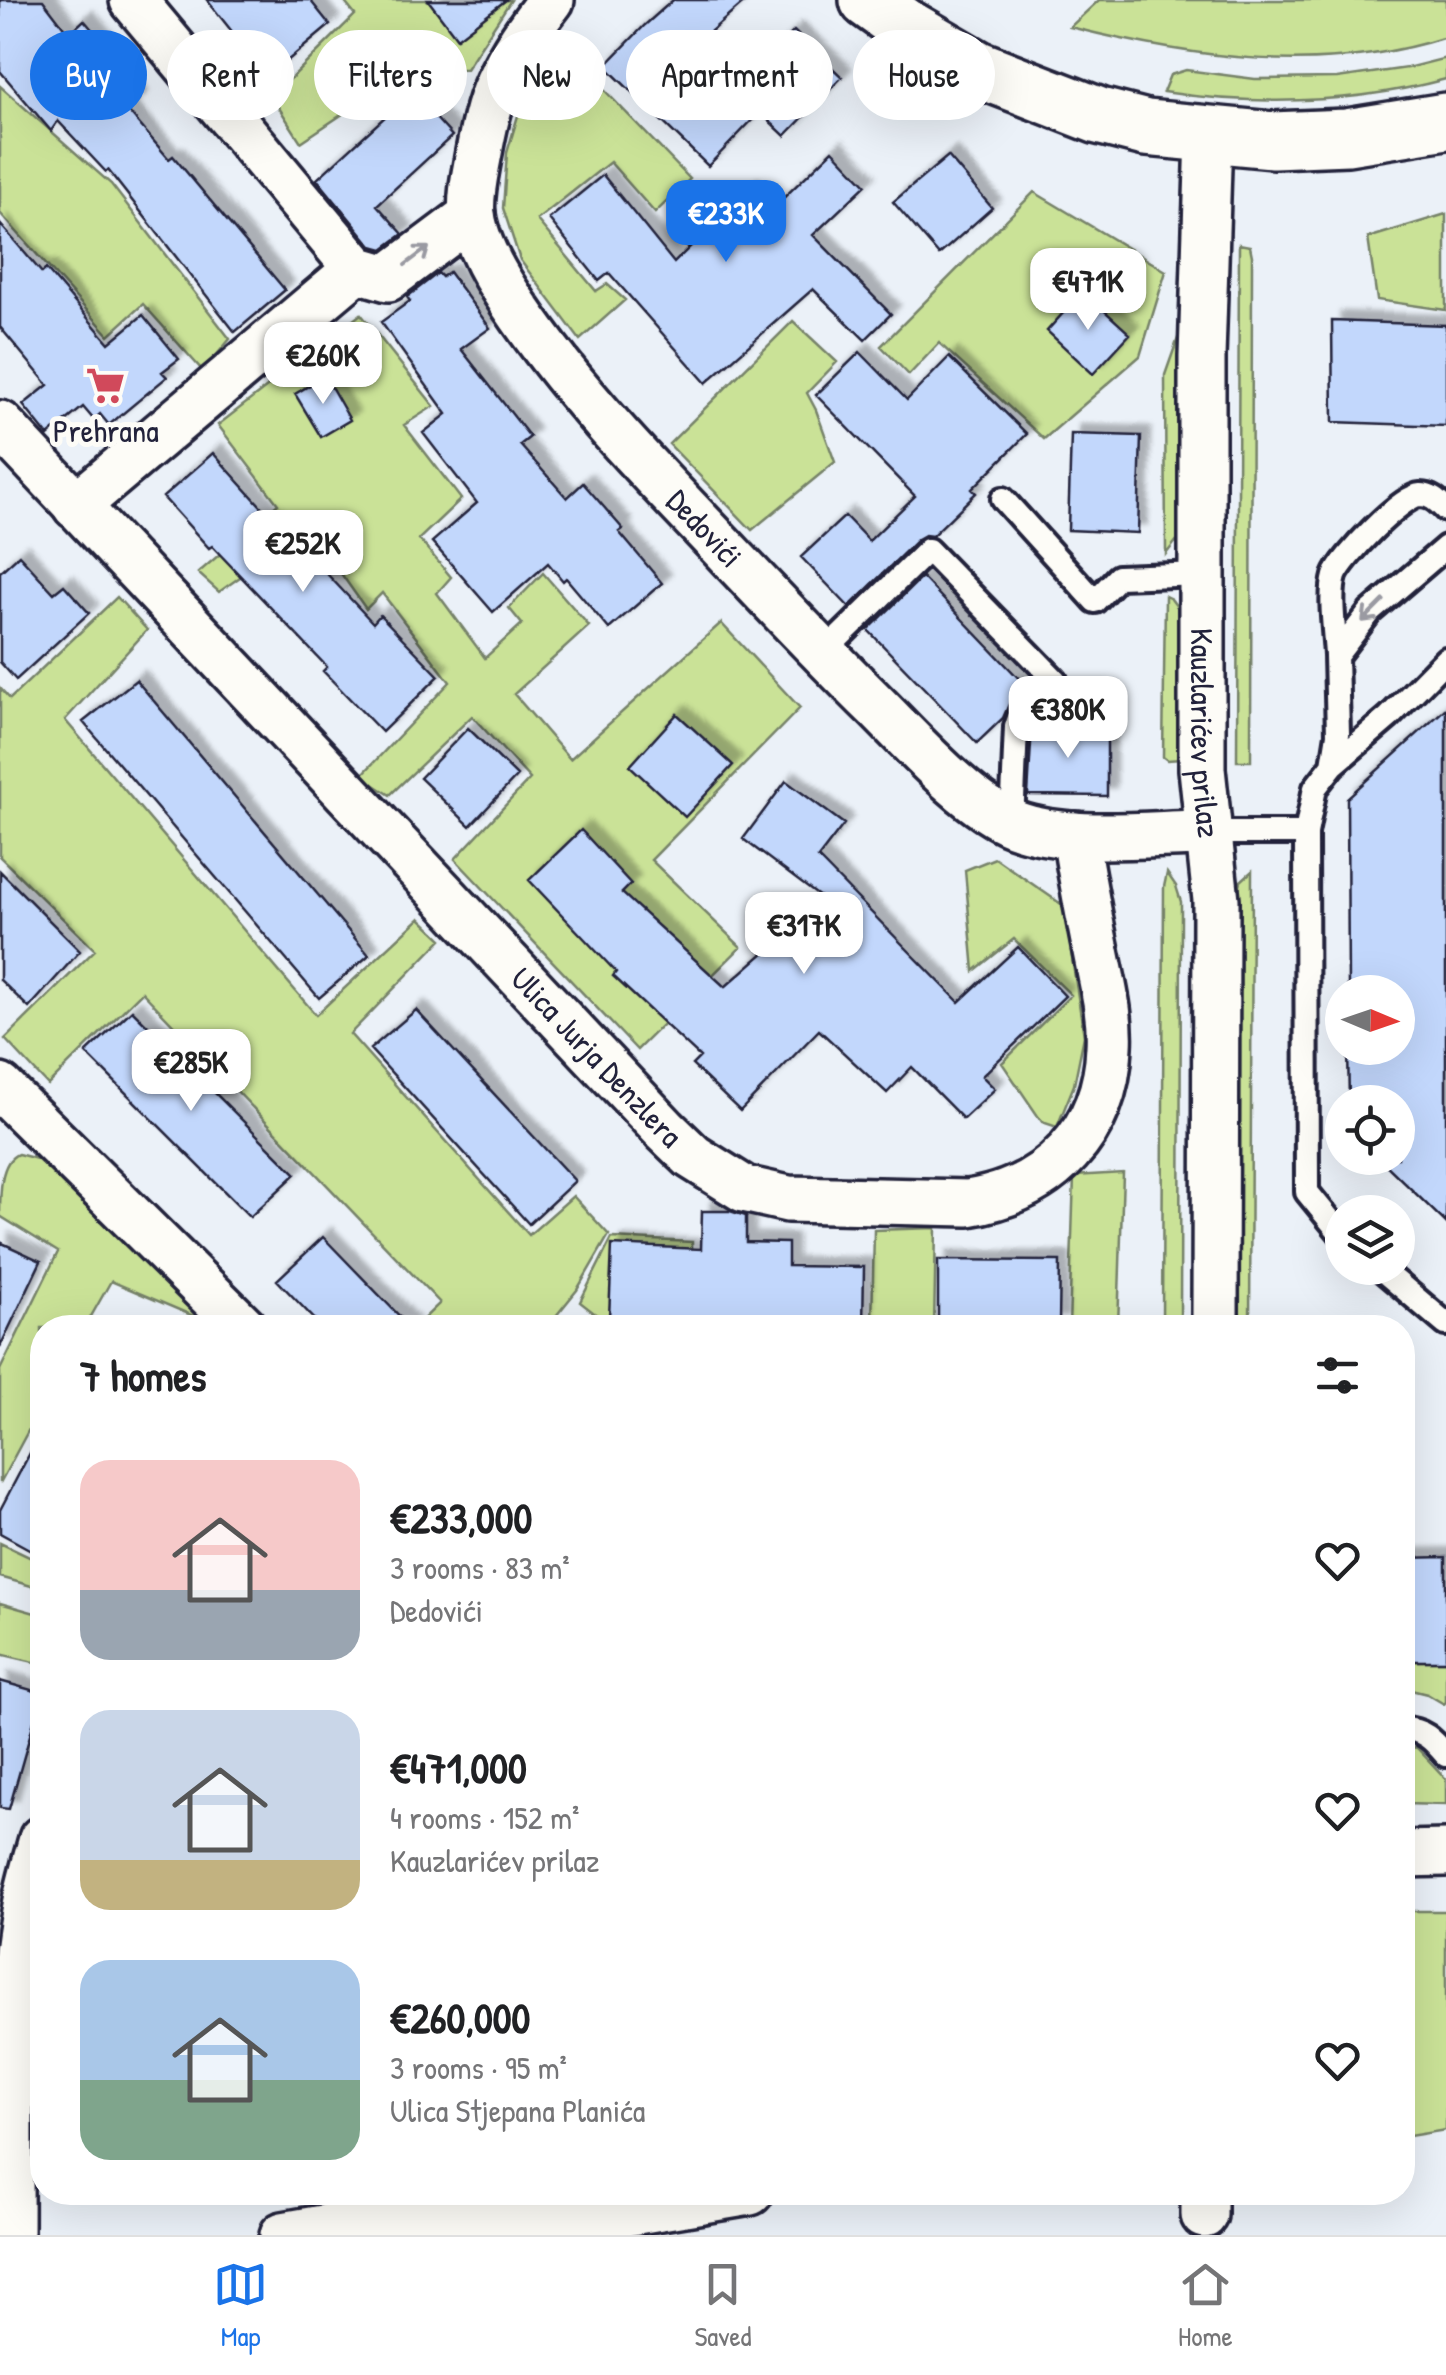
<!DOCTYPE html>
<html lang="en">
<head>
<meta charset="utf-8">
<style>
	:root { --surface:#fff; --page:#f6f6f6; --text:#202124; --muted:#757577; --line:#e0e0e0; --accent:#1a73e8 }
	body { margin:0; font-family:"Patrick Hand",sans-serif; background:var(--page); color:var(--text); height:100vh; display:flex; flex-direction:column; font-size:38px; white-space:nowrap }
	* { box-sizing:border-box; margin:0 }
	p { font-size:32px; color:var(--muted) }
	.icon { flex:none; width:55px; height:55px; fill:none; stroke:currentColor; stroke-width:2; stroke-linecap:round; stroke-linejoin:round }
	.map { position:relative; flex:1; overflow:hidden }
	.sheet { position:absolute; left:30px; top:1315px; width:1385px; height:890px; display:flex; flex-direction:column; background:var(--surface); border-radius:40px; box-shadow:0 10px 40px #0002 }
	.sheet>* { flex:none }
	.hud { position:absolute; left:30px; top:30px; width:1388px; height:90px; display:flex; gap:20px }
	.needle { width:65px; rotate:92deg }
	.fabs { position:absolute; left:1325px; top:975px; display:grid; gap:20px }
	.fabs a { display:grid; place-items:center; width:90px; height:90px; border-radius:50%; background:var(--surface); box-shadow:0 10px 40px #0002; font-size:50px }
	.price { position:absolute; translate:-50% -85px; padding:0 22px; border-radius:20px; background:#fff; color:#222; font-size:32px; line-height:65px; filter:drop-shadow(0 2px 5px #0008) }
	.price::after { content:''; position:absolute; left:50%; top:60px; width:30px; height:22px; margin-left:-15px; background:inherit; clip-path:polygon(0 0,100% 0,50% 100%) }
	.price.current { background:var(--accent); color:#fff }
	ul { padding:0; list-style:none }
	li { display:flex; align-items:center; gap:30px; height:250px; padding:0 50px }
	li span { display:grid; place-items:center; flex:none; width:280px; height:200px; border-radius:30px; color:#555 }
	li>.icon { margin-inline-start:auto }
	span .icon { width:120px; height:120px; fill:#fffc; stroke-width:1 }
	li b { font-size:42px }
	h2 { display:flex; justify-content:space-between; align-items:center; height:120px; padding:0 50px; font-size:42px }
	.pill { padding:0 35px; border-radius:45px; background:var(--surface); box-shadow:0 10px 40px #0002; font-size:35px; line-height:90px }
	.pill.current { background:var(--accent); color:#fff }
	.menu { display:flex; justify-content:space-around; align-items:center; height:140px; border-top:2px solid var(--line); background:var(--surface); font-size:28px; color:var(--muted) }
	.menu a { display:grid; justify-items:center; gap:5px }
	.menu .current { color:var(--accent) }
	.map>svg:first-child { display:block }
</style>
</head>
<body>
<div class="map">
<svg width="1446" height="2235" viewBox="0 0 1446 2235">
	<defs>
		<filter id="shadow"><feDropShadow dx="9" dy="-9" stdDeviation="2.5" flood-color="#0004"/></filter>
	</defs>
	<rect width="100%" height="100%" fill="#ebf1f8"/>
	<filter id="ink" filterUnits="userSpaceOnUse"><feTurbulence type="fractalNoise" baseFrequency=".01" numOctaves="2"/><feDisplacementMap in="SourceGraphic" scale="20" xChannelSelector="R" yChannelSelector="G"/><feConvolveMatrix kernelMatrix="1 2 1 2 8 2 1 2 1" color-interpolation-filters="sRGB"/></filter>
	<g filter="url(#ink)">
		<path fill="#cae297" stroke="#768269" stroke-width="2.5" d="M 343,0 L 511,0 L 466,69 L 410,69 L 301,142 L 272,97 L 355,15 Z
			M 1099,0 L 1446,0 L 1446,37 C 1322,77 1193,58 1070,27 Z
			M 560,44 L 690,179 L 655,213 L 610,162 L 537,220 L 596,291 L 607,284 L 625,300 L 580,340 L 520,260 L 503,208 L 507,153 L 522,102 Z
			M 1446,58 L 1446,79 C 1353,104 1258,106 1163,92 L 1170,75 L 1186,70 L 1255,79 L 1337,78 L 1407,68 Z
			M 0,86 L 111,184 L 230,339 L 203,371 L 143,304 L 109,335 L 0,213 Z
			M 1034,192 L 1166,271 L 1140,356 L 1044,439 L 939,343 L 909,375 L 881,346 Z
			M 1446,214 L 1446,310 L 1377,300 L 1368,238 Z
			M 1239,244 L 1250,246 L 1252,256 L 1251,761 L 1237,761 Z
			M 361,314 L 434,406 L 404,425 L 461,499 L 419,539 L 451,577 L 437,593 L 485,658 L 522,624 L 509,608 L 543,573 L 589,626 L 514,694 L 570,759 L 721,623 L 800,708 L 651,860 L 741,947 L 637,1050 L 455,859 L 530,779 L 472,716 L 390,795 L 361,776 L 450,682 L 382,593 L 366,609 L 309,528 L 219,592 L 198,573 L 278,504 L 218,425 Z
			M 793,321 L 837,362 L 807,393 L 816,410 L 835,462 L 752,530 L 669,444 Z
			M 1183,324 L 1181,535 L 1166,554 L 1165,375 Z
			M 1165,596 L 1171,599 L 1180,611 L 1181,759 L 1167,760 L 1163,757 Z
			M 117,597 L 147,630 L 65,720 L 316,1015 L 420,918 L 442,939 L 350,1034 L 529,1235 L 573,1196 L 609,1235 L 577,1290 L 547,1327 L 415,1327 L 440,1303 L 142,992 L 48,1085 L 5,1039 L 95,950 L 0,857 L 0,688 L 10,699 Z
			M 995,858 L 1064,906 L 1084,1036 L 1074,1085 L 1057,1127 L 1042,1122 L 1002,1063 L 1071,995 L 1014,939 L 974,971 L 965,870 Z
			M 1252,871 L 1250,1327 L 1236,1328 L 1237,897 L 1241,881 Z
			M 1167,873 L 1176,886 L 1181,902 L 1180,1328 L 1162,1327 L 1164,887 Z
			M 18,1154 L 37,1159 L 217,1326 L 111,1281 L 85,1327 L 42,1328 L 42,1405 L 0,1483 L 0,1370 L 58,1252 L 0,1216 C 0,1193 0,1161 18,1154 Z
			M 1123,1173 L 1118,1327 L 1069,1328 L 1074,1176 Z
			M 936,1228 L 934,1327 L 872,1327 L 874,1230 Z
			M 612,1238 L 692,1242 L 693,1292 L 714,1292 L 713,1327 L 612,1327 L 580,1302 Z
			M 0,1543 L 42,1563 L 42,1589 L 0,1577 Z
			M 0,1603 L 42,1615 L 42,1664 L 0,1654 Z
			M 1403,1661 L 1446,1661 L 1446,1702 L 1444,1704 L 1427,1694 L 1403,1688 Z
			M 1410,1747 L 1417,1748 L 1446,1779 L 1446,1805 L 1403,1804 L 1403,1778 L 1408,1777 Z
			M 1403,1911 L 1446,1911 L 1446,2130 L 1403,2137 Z"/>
		<path fill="#c2d7fc" stroke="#22223b" stroke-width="2.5" filter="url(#shadow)" d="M 0,0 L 43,0 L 69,34 L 84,20 L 124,67 L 117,72 L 139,99 L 128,111 L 169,159 L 173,156 L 285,290 L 235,332 L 108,170 L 106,172 L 58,121 L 51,131 L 0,71 Z
			M 207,0 L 310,0 L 330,25 L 268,77 Z
			M 428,0 L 506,0 L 457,38 Z
			M 673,0 L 747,0 L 667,69 L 714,115 L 794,31 L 842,77 L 785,136 L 760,112 L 708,166 L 605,66 L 645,25 Z
			M 412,92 L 452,136 L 377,205 L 403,234 L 383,249 L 372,246 L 317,179 Z
			M 833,150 L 866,185 L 813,235 L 891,314 L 865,340 L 813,289 L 706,383 L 609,273 L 599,281 L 549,219 L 603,175 L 674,263 L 749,188 L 771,210 Z
			M 948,156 L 992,208 L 939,255 L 893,202 Z
			M 0,224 L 42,273 L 46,269 L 109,343 L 143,315 L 179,359 L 162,372 L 167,377 L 109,425 L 100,414 L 94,420 L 83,407 L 48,436 L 23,405 L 48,385 L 0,327 Z
			M 449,272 L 490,328 L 461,349 L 530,437 L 520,445 L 567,498 L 583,483 L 623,529 L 619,532 L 662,583 L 609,629 L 566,578 L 563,581 L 548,563 L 493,612 L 432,542 L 477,503 L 423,433 L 447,414 L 381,322 L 410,301 L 407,297 L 438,273 L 442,277 Z
			M 1083,291 L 1130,334 L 1093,374 L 1047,331 Z
			M 1332,321 L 1446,325 L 1446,426 L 1333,422 Z
			M 860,352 L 907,400 L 949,357 L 1027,434 L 972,489 L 976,493 L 932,536 L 925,535 L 918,539 L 849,607 L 801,557 L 845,516 L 869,541 L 915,496 L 816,395 Z
			M 325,376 L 350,420 L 321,437 L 295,394 Z
			M 1071,434 L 1141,436 L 1138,533 L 1068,530 Z
			M 213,453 L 297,546 L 299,544 L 373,623 L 380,615 L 439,676 L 382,732 L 323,671 L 327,667 L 212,546 L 209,548 L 163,497 Z
			M 19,555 L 54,593 L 64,585 L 89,613 L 16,680 L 0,662 L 0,572 Z
			M 922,577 L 1026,686 L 1010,702 L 1003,718 L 977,743 L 868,630 Z
			M 136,680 L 369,955 L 319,998 L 83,722 Z
			M 1446,708 L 1446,1223 L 1379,1158 L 1398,1158 L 1398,1102 L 1349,1102 L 1348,1048 L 1398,1048 L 1398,992 L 1348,992 L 1347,798 Z
			M 677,714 L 733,765 L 685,817 L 630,766 Z
			M 1032,726 L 1107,727 L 1107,796 L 1028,795 Z
			M 468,728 L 517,776 L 470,826 L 420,778 Z
			M 786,781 L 844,824 L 818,858 L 959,1002 L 1018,947 L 1065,996 L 982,1076 L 995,1089 L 963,1119 L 912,1067 L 887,1093 L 819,1030 L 740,1111 L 692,1065 L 700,1057 L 613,976 L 616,972 L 529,880 L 581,830 L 631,884 L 622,893 L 725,987 L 824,900 L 743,839 Z
			M 0,871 L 80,951 L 29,1008 L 0,980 Z
			M 132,1010 L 296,1174 L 250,1217 L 86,1053 Z
			M 416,1010 L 575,1181 L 529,1224 L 370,1049 Z
			M 702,1211 L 730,1211 L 746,1216 L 746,1242 L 788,1243 L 788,1266 L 864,1267 L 863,1328 L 722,1328 L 723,1323 L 609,1318 L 612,1245 L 701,1249 Z
			M 323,1237 L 411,1328 L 323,1328 L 277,1280 Z
			M 0,1242 L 41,1261 L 0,1347 Z
			M 938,1260 L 1060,1261 L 1059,1325 L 938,1324 Z
			M 42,1430 L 42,1556 L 0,1533 L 0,1510 Z
			M 1446,1557 L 1446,1661 L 1402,1661 L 1402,1558 Z
			M 0,1681 L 42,1693 L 9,1809 L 0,1808 Z"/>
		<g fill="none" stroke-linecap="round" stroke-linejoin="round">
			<defs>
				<path id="lane" d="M 1003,499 L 1095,601 L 1118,577 L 1202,574
					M 823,653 L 928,550 L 1055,680 L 1021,712 L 1016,727 L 1012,823
					M 1336,656 C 1335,633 1329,597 1335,576 C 1341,559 1401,496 1420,495 C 1432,495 1438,502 1446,510
					M 1333,765 L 1338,734 L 1336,656 L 1370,612 L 1446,547
					M 1210,833 L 1306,833 L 1315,788 L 1333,765 L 1389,717 L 1446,659
					M 1306,833 L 1307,1192 L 1342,1235
					M 1380,1268 L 1446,1324
					M 1402,1729 C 1424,1729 1433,1740 1446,1755"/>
				<g id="street">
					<path d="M 133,0 L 357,269"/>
					<path id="s1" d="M 551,0 C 531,26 512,52 498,83 C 487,107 482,136 477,163 C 474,179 470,199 472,215 C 476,242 491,269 505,291 C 560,377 633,454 704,528 C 761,588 818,649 877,707 C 912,742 970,807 1015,824 C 1068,844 1153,833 1210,833"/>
					<path id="s2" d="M 1209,135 L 1202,357 L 1202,769 L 1216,900 L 1215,1328"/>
					<path d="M 357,269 L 388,278 L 472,215"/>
					<path id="s3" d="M 0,424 L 665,1130 L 693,1157 L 744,1189 L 788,1199 L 968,1203 C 1050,1190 1106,1132 1109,1047 C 1111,1017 1103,986 1097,956 C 1089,916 1081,875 1075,835"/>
					<path d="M 76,506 L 357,269"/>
					<path d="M 0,1087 L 244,1328"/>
					<path d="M 1402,1854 L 1446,1853"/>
					<path d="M 1204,2215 L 1204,2192"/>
					<path d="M 10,2235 C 11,2126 5,2013 25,1906 C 29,1883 36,1861 42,1839"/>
					<path d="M 283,2235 L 368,2220 L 583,2220 L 750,2192"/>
				</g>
				<path id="secondary" d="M 868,0 L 904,26 L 978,69 L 1099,116 L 1146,128 L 1273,140 L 1347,137 L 1446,121"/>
			</defs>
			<use href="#lane" stroke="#22223b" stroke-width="30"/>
			<use href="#street" stroke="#22223b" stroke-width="52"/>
			<use href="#secondary" stroke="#22223b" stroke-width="62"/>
			<use href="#lane" stroke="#fdfcf7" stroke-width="22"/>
			<use href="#street" stroke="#fdfcf7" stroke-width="45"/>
			<use href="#secondary" stroke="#fdfcf7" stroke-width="55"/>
		</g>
		<defs><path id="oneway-shaft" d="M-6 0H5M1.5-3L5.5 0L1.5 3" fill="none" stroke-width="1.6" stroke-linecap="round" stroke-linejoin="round" transform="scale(2.5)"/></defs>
		<g stroke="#9a9aa2">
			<use href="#oneway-shaft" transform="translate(417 256) rotate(-37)"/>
			<use href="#oneway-shaft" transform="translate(1373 611) rotate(135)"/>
		</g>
	</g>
	<defs>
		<symbol id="supermarket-bare" viewBox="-9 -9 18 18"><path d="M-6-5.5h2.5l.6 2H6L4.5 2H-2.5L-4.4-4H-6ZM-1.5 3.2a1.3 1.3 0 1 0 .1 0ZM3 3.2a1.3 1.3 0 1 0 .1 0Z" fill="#d1495b" stroke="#fdfcf7" stroke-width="2.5" paint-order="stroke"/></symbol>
	</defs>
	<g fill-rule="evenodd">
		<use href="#supermarket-bare" x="78" y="358" width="55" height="55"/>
	</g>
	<g text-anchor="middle" stroke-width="10" stroke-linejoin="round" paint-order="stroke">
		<g font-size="32" fill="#22223b" stroke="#fdfcf7">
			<text x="106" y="442">Prehrana</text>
		</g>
		<g font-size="32" fill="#22223b" stroke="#fdfcf7">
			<text dy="11" stroke="none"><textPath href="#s1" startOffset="628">Dedovići</textPath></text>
			<text dy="11" stroke="none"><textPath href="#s2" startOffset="598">Kauzlarićev prilaz</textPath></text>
			<text dy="11" stroke="none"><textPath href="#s3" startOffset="870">Ulica Jurja Denzlera</textPath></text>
		</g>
	</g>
</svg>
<div class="fabs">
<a><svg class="needle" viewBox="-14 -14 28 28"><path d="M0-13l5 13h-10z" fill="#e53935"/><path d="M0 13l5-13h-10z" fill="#757577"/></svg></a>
<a><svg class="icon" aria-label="locate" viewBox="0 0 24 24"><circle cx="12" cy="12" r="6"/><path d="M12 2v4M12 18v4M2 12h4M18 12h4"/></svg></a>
<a><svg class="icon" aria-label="layers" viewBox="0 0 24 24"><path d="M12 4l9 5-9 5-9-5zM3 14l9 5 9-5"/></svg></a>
</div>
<b class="price current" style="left:726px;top:265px">€233K</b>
<b class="price" style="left:1088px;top:333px">€471K</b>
<b class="price" style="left:323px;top:407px">€260K</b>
<b class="price" style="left:303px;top:595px">€252K</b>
<b class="price" style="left:1068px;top:761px">€380K</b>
<b class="price" style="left:804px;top:977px">€317K</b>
<b class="price" style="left:191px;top:1114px">€285K</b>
<div class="hud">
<a class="pill current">Buy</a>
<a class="pill">Rent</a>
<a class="pill">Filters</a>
<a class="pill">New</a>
<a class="pill">Apartment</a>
<a class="pill">House</a>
</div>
<section class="sheet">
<h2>7 homes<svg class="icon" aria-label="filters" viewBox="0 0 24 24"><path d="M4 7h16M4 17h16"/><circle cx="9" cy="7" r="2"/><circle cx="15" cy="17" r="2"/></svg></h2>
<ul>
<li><span style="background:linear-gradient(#f6c9c9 65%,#9aa5b1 0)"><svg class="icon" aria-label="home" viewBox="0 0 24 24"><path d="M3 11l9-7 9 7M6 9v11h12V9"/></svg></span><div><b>€233,000</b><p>3 rooms · 83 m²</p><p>Dedovići</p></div><svg class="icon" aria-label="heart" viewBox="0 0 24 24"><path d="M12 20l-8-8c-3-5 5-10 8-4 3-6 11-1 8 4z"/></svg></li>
<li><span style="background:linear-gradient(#c9d6e8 75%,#c2b280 0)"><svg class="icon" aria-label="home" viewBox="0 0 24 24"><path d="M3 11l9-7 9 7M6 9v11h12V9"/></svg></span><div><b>€471,000</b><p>4 rooms · 152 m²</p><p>Kauzlarićev prilaz</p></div><svg class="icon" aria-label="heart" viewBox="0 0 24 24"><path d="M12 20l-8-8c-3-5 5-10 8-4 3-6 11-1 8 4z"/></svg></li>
<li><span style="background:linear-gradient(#a9c7e8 60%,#7fa58c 0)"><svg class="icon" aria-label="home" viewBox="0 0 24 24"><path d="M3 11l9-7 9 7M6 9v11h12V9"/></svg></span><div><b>€260,000</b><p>3 rooms · 95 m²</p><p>Ulica Stjepana Planića</p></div><svg class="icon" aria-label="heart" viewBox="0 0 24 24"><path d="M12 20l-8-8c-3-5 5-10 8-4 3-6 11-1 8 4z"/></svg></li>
</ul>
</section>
</div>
<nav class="menu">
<a class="current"><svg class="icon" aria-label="map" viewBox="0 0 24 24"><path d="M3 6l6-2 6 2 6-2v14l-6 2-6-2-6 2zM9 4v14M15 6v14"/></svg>Map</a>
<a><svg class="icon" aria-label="saved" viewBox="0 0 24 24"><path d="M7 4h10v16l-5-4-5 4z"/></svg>Saved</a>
<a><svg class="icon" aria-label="home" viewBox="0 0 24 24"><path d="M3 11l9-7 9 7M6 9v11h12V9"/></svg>Home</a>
</nav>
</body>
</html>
